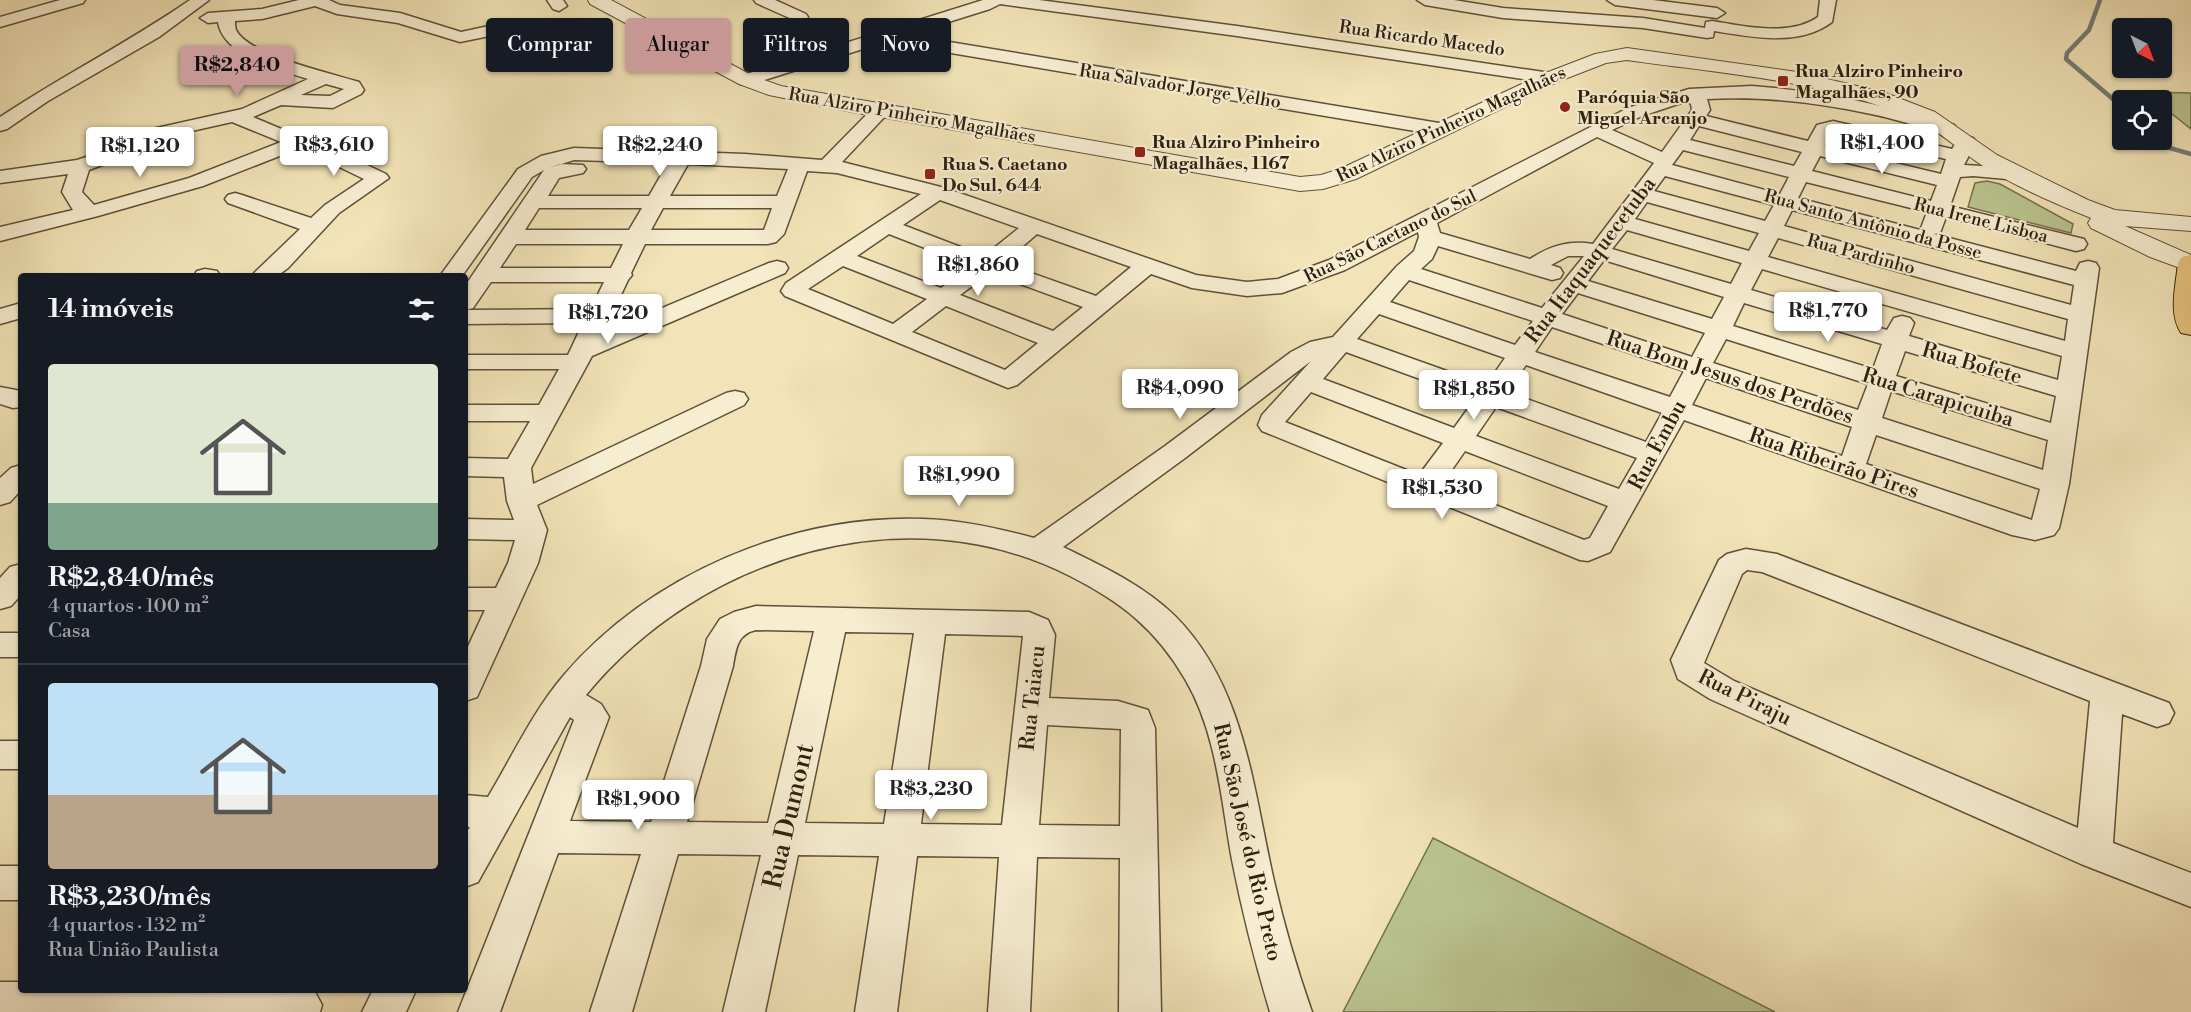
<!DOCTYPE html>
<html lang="pt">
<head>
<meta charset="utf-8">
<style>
	:root { --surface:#171b24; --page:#242831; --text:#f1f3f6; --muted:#9ea1a6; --line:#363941; --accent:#c59692 }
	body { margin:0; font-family:"Libre Bodoni",serif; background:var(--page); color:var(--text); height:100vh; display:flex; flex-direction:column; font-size:22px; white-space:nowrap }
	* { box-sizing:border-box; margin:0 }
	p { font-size:20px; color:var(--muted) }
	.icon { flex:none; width:33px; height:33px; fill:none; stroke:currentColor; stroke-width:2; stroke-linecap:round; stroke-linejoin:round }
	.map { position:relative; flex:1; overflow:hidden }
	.panel { position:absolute; left:18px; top:273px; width:450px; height:720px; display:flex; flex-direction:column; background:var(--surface); border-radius:6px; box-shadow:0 2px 4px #0004 }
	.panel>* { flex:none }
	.top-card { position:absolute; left:486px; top:18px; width:570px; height:54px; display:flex; gap:12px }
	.needle { width:39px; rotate:138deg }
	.tools { position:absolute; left:2112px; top:18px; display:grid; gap:12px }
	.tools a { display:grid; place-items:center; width:60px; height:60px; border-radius:6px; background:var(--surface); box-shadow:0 2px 4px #0004; font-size:30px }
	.price { position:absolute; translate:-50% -51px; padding:0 14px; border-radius:6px; background:#fff; color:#222; font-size:20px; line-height:39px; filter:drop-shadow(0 2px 3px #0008) }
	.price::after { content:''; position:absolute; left:50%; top:36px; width:18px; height:14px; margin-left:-9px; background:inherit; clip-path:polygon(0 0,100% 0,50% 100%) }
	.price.selected { background:var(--accent); color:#111 }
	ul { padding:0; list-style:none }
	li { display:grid; align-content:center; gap:12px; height:318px; padding:0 30px }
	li+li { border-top:2px solid var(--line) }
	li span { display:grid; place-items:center; height:186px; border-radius:6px; color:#555 }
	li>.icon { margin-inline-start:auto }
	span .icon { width:108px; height:108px; fill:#fffc; stroke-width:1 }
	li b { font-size:26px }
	h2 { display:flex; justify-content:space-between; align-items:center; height:72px; padding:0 30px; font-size:26px }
	.pill { padding:0 21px; border-radius:6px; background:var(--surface); box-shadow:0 2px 4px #0004; font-size:21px; line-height:54px }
	.pill.selected { background:var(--accent); color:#111 }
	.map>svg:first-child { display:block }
</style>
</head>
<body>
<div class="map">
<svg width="2191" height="1012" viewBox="0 0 2191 1012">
	<rect width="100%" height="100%" fill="#f2e4b8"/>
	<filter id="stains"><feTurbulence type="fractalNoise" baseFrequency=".00333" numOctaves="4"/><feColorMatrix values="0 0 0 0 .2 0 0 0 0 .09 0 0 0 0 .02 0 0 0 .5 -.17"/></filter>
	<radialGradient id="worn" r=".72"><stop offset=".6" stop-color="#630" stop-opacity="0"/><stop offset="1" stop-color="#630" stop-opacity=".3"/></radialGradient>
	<path fill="#bac48f" stroke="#74724f" stroke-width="1.5" d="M 2143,92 L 2191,93 L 2191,129 L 2162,106 L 2162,100 L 2154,100 Z
		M 1987,181 L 2000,184 L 2073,224 L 2071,233 L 1968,207 L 1975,183 Z
		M 1433,838 L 1775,1012 L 1343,1012 Z"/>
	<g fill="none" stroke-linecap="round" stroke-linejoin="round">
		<path stroke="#737d76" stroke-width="4.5" d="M 2100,0 L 2089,30 L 2067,53 L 2066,59 L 2114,100 L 2122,113
			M 2142,140 L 2191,154"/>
		<defs>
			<path id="minor" d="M 60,0 L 85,0 L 83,3 L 0,27 L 0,17 Z
				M 190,0 L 209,0 L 159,37 L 48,101 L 7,129 L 0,131 L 0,117 C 62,76 129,42 190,0 Z
				M 299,0 L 329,0 L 340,5 L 400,13 L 461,32 L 498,24 L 506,29 L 504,33 L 460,42 L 398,23 L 337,14 L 315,6 L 262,19 L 235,21 C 235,24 235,27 236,30 C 248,55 333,74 359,82 L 364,90 L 361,94 L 333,108 L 281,105 L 253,117 L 298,136 L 308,137 L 386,174 L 389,178 L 339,213 L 288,268 L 277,276 L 251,276 L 300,229 L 228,203 L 225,199 L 228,195 L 235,193 L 242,195 L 311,218 L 325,205 L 364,179 L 300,148 L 203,186 L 98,216 L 0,241 L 0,227 L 73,210 L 62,192 L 68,174 L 0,183 L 0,171 L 77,160 L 104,151 L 143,131 L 242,109 L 308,79 C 280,70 223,56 218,22 L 208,23 L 200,18 L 208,13 L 262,9 ZM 326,84 L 344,89 L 330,96 L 301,95 ZM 232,122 L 281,142 L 189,178 L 94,205 L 82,192 L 89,170 L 118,159 L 156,139 Z
				M 547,0 L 563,0 L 567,6 L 559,11 L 553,9 Z
				M 754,0 L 775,0 L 806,14 L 808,17 L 806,20 L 794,20 L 756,3 Z
				M 983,0 L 1039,0 L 1237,26 L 1550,73 L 1556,74 L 1559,78 L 1556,82 L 1550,83 L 1237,36 L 1000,4 L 990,9 L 907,35 L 1439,123 L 1446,125 L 1449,129 L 1446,133 L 1439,135 L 885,42 L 752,84 L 740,84 L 737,80 L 740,76 Z
				M 1417,0 L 1454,0 L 1503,8 L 1643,18 L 1705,28 L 1706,22 L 1712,21 C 1744,26 1790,37 1818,17 L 1820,0 L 1836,0 L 1832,22 C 1799,47 1752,37 1714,31 L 1713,37 L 1707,38 L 1643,28 L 1503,18 L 1425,5 Z
				M 1607,0 L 1653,0 L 1717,8 L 1725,13 L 1717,18 L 1615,5 Z
				M 1752,86 C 1821,91 1887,106 1954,125 L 1957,129 L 1954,133 L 1947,135 C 1922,128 1897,119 1871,114 C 1816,102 1763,96 1707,99 L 1710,110 L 1706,116 L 1808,141 L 1817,125 L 1833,121 L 1952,149 L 1959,138 L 1973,138 L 1976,142 L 1964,165 L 2018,168 L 2025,170 L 2028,174 L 2025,178 L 2018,180 L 1973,176 L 1960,177 L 1950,206 L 2084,239 L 2087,244 L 2084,249 L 2076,251 L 1946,217 L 1940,233 L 1934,234 L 2076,271 L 2080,263 L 2088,261 L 2096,263 L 2099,268 L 2069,484 L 2059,528 L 2054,535 L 2035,540 L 2012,535 L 1684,420 L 1610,552 L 1588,561 L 1580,560 L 1262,431 L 1258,425 L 1262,415 L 1311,361 L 1185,458 L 1063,547 C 1102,566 1143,585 1175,616 C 1245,686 1253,789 1274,881 C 1284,925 1297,969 1312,1012 L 1270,1012 C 1255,962 1242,911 1232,860 C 1221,800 1217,733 1185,679 C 1156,629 1121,602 1070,576 C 905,492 700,556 586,695 L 601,704 L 609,717 L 570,821 L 651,822 L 701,666 L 707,639 L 720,619 L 734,612 L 756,606 L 1029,612 L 1048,620 L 1055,635 L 1049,698 L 1118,701 L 1148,710 L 1155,728 L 1161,1012 L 1119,1012 L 1120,858 L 1037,857 L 1030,1012 L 988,1012 L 999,857 L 917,856 L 897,1012 L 855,1012 L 879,856 L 798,855 L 765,1012 L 723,1012 L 761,855 L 678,854 L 632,1012 L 590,1012 L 641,854 L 558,853 L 500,1012 L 458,1012 L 574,720 L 570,717 L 566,724 L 478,882 L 465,887 L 465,835 L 470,827 L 465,827 L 465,795 L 488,797 C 512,757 533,711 564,675 C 650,575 791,514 923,519 C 961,520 997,528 1034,538 L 1165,446 L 1291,352 L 1310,342 L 1333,337 L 1397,266 L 1414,251 L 1419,237 L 1418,232 L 1345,270 L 1282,293 L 1247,296 L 1192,288 L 1151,274 L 1017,385 L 1008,388 L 785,296 L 781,291 L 786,283 L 921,194 L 837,173 L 807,171 L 784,234 L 776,242 L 768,244 L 645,244 L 631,273 L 632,275 L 628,280 L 603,333 L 769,263 L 777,261 L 785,263 L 788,268 L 785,273 L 592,356 L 531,468 L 533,484 L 726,393 L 735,391 L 744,393 L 748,399 L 744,405 L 537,505 L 547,530 L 538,563 L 477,697 L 465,701 L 465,653 L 485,610 L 465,610 L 465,588 L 496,588 L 508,563 L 515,540 L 465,539 L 465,519 L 514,520 L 507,501 L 504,477 L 465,476 L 465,458 L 508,459 L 530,421 L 465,421 L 465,405 L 539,405 L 559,369 L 465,369 L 465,355 L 568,355 L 583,323 L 465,324 L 465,286 L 544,170 L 532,177 L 462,276 L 440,276 L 518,169 L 541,156 L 574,148 L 745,154 L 822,160 L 874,107 L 888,107 L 890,111 L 842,162 L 945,188 L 1196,275 L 1247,282 L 1278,279 L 1329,260 L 1628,108 L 1689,89 ZM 1687,101 L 1691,104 L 1692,110 L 1662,152 L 1612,130 L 1642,116 ZM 1699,126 L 1802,152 L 1794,166 L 1690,140 ZM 1831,133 L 1833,133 L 1946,159 L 1941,174 L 1825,146 ZM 1597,137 L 1654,163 L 1593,244 C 1568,240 1550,246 1530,259 L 1440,233 L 1437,223 ZM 1683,150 L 1789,177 L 1780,194 L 1672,165 ZM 1820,156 L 1937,185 L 1931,201 L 1812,171 ZM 574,160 L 668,163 L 649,196 L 548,196 L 559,178 L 583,173 L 586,169 L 583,165 L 560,164 L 549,168 ZM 688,164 L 788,169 L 777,196 L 670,196 ZM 1665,176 L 1774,205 L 1765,221 L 1654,191 ZM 1806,182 L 1927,212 L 1921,228 L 1924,231 L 1798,198 ZM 940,200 L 1019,228 L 984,256 L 903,225 ZM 1647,202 L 1759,233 L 1749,251 L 1635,219 ZM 539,208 L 642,208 L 629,230 L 525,230 ZM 663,208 L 772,208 L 764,230 L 651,230 ZM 1792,210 L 2074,285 L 2071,305 L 1784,226 ZM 1627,230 L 1742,263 L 1731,284 L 1612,249 ZM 889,234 L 971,266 L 941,288 L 857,256 ZM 1037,234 L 1131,267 L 1096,296 L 1003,263 ZM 1778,238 L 2068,319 L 2065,341 L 1768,257 ZM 516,244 L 623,244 L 611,268 L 500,268 ZM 1438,246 L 1552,280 L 1560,278 L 1563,273 L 1560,268 L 1551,265 L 1568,256 L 1584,256 L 1542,308 L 1421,269 L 1432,259 ZM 1604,260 L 1724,297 L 1712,319 L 1588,281 ZM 843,266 L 927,299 L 893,324 L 808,289 ZM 1762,269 L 2062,356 L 2058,380 L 1909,336 L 1914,323 L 1910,318 L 1902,316 L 1894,318 L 1887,330 L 1751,290 ZM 990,273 L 1083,307 L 1053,331 L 960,295 ZM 1409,280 L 1533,321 L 1515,345 L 1390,302 ZM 491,282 L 604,282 L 591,309 L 466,310 L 473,308 ZM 1578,293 L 1705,333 L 1692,357 L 1562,314 ZM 1744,303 L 1882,344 L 1873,369 L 1733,326 ZM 946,306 L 1038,343 L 1005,370 L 912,332 ZM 1379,314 L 1505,358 L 1486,385 L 1357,339 ZM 1552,327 L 1684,371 L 1670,397 L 1535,352 ZM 1726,339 L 1868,384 L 1858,410 L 1713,363 ZM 1905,351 L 2056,396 L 2051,423 L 1896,376 ZM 1346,352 L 1475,399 L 1454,428 L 1323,379 ZM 1526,365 L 1662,413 L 1646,442 L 1507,392 ZM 1706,378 L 1852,427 L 1842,456 L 1692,405 ZM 1891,391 L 2048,440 L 2043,470 L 1882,418 ZM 1311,392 L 1443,443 L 1419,475 L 1285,422 ZM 1496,407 L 1637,458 L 1619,489 L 1476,436 ZM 1876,435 L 2040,489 L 2032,520 L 1866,464 ZM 1465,451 L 1608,506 L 1590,538 L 1584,540 L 1442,484 ZM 756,630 L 814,631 L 768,823 L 687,822 L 733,666 C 736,649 737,634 756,630 ZM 845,632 L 914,633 L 884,824 L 805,823 ZM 945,634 L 1023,636 L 1002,825 L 921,824 ZM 1047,725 L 1121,729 L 1120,826 L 1039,825 Z
				M 205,269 L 217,271 L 220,276 L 194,276 L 197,271 Z
				M 21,303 L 21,318 L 0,324 L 0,309 Z
				M 0,387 L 21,391 L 21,407 L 13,408 L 0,404 Z
				M 21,465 L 21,490 L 10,502 L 0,505 L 0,478 L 11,468 Z
				M 1746,549 L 1777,554 L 2169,703 L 2174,713 L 2169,723 L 2157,727 L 2122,714 L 2113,843 L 2191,873 L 2191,907 L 2081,864 L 1710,699 L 1678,679 L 1671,660 L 1719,560 L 1727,554 ZM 1747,570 L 1762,572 L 2090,701 L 2078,828 L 1734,681 L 1704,663 L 1742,574 Z
				M 21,564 L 21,595 L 11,606 L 0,609 L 0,578 L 10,567 Z
				M 0,633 L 21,633 L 21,657 L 0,657 Z
				M 0,741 L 21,741 L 21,769 L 0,769 Z
				M 0,866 L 21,866 L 21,900 L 0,900 Z
				M 0,982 L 21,982 L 21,990 L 314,990 L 322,1005 L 320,1012 L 0,1012 Z
				M 373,990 L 416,990 L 406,1012 L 362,1012 Z"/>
			<path id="tertiary" d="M 588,0 L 611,0 L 753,76 L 781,86 L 1300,177 L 1321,175 L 1340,169 L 1543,74 L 1595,54 L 1627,48 L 1797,72 L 1883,92 L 1935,112 L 1997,155 L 2088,200 L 2115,210 L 2191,217 L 2191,231 L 2125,226 L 2191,255 L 2191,272 L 2150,257 L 2091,228 L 2088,223 L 2091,218 C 2058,205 2010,184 1980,164 C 1959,150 1940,131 1916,120 C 1826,80 1724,74 1627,60 L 1606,63 L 1557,82 L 1356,179 L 1323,189 L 1300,191 L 852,112 L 769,95 L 739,84 L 590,4 Z"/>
			<path id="primary" d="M 2191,255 L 2191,335 L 2181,333 C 2168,313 2176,285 2178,263 L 2182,257 Z"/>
		</defs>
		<use href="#minor" stroke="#5e5139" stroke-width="3"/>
		<use href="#tertiary" stroke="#5e5139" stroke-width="2"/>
		<use href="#primary" stroke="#2d200f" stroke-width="2"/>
		<use href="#minor" fill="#f7edd1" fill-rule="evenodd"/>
		<use href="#tertiary" fill="#f7edd1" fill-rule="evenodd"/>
		<use href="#primary" fill="#e9c27c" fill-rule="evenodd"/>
	</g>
	<g fill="#8f2418" stroke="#f7edd1" stroke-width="2">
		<rect x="1777" y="75" width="12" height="12" rx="3"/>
		<circle cx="1565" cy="107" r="6"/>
		<rect x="1134" y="146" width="12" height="12" rx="3"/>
		<rect x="924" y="168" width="12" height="12" rx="3"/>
	</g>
	<g text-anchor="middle" stroke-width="4.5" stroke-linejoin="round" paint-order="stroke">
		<g font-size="18" fill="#2d200f" stroke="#f7edd1">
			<text transform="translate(1422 38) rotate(8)" y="6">Rua Ricardo Macedo</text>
			<text transform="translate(1180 86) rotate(9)" y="6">Rua Salvador Jorge Velho</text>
			<text transform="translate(912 115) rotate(10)" y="6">Rua Alziro Pinheiro Magalhães</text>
			<text transform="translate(1451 124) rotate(-25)" y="6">Rua Alziro Pinheiro Magalhães</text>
			<text transform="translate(1981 220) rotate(14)" y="6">Rua Irene Lisboa</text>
			<text transform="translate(1873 224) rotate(15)" y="6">Rua Santo Antônio da Posse</text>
			<text transform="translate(1390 236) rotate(-26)" y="6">Rua São Caetano do Sul</text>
			<text transform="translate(1861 254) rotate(15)" y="6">Rua Pardinho</text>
		</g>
		<g font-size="18" font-weight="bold" fill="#2d200f" stroke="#f7edd1" text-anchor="start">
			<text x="1795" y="77">Rua Alziro Pinheiro<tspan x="1795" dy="21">Magalhães, 90</tspan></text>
			<text x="1577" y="103">Paróquia São<tspan x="1577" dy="21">Miguel Arcanjo</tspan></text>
			<text x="1152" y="148">Rua Alziro Pinheiro<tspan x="1152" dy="21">Magalhães, 1167</tspan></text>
			<text x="942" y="170">Rua S. Caetano<tspan x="942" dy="21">Do Sul, 644</tspan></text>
		</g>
		<g font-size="21" fill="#2d200f" stroke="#f7edd1">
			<text transform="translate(1590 260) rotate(-53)" y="7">Rua Itaquaquecetuba</text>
			<text transform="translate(1972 363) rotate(16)" y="7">Rua Bofete</text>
			<text transform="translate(1730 377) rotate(18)" y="7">Rua Bom Jesus dos Perdões</text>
			<text transform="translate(1938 397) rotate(17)" y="7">Rua Carapicuiba</text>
			<text transform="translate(1657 445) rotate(-62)" y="7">Rua Embu</text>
			<text transform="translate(1834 463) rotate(19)" y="7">Rua Ribeirão Pires</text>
			<text transform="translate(1745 697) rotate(26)" y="7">Rua Piraju</text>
			<text transform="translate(1032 698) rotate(-84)" y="7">Rua Taiacu</text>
			<text transform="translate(1248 842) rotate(77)" y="7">Rua São José do Rio Preto</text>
		</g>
		<g font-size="26" fill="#2d200f" stroke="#f7edd1">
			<text transform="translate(788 816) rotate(-77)" y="9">Rua Dumont</text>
		</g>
	</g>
	<rect width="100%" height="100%" filter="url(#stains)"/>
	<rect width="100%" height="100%" fill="url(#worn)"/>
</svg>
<div class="tools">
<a><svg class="needle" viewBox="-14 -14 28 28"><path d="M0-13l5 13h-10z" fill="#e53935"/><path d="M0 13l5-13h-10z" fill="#9ea1a6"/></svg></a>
<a><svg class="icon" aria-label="locate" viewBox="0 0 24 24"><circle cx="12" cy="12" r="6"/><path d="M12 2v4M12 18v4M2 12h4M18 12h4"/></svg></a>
</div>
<b class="price selected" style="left:237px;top:97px">R$2,840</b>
<b class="price" style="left:1882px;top:175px">R$1,400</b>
<b class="price" style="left:334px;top:177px">R$3,610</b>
<b class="price" style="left:660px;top:177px">R$2,240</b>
<b class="price" style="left:140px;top:178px">R$1,120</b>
<b class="price" style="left:978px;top:297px">R$1,860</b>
<b class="price" style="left:1828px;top:343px">R$1,770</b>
<b class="price" style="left:608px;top:345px">R$1,720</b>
<b class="price" style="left:1180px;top:420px">R$4,090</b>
<b class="price" style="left:1474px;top:421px">R$1,850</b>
<b class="price" style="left:959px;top:507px">R$1,990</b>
<b class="price" style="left:1442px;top:520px">R$1,530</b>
<b class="price" style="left:931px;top:821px">R$3,230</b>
<b class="price" style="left:638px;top:831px">R$1,900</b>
<div class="top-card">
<a class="pill">Comprar</a>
<a class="pill selected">Alugar</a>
<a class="pill">Filtros</a>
<a class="pill">Novo</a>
</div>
<section class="panel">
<h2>14 imóveis<svg class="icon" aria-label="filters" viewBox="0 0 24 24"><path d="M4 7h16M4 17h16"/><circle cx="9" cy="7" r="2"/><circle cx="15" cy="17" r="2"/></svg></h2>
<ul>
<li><span style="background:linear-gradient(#dfe7d0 75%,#7fa58c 0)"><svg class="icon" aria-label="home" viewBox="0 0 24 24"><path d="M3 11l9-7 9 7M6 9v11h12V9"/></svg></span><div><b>R$2,840/mês</b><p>4 quartos · 100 m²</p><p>Casa</p></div></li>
<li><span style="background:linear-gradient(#bfe0f5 60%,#b9a48a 0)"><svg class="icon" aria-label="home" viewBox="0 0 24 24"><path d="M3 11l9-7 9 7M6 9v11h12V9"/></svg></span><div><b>R$3,230/mês</b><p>4 quartos · 132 m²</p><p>Rua União Paulista</p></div></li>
</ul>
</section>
</div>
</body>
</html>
